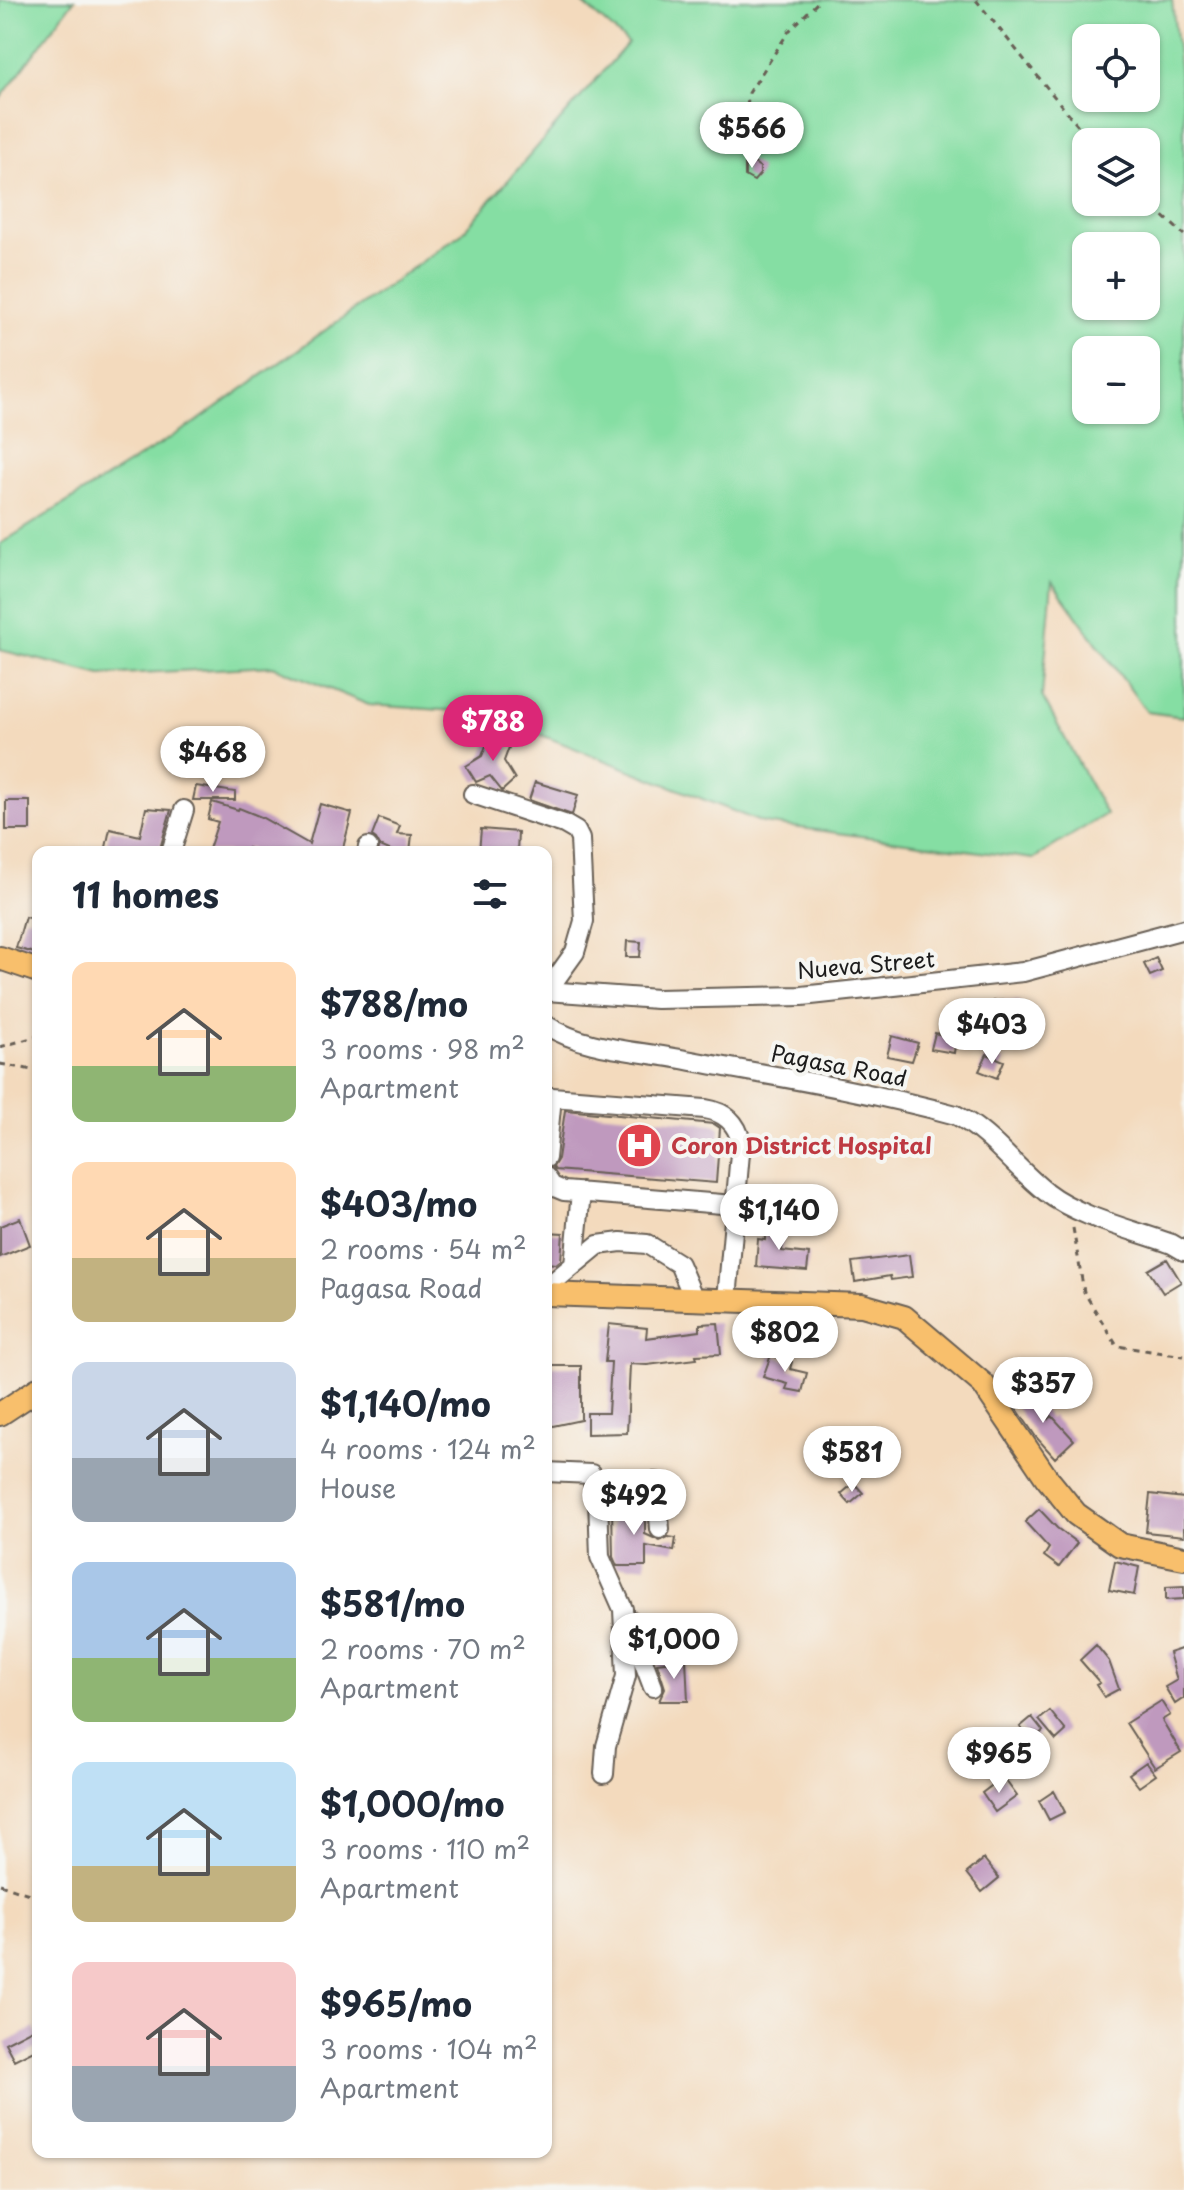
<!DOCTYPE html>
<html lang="en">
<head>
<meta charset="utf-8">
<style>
	:root { --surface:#fff; --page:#f6f6f7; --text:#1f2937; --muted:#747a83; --accent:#db2777 }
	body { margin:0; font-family:"Playpen Sans",sans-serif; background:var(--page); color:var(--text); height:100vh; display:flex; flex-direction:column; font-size:30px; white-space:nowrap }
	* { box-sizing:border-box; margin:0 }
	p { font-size:26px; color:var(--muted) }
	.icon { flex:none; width:44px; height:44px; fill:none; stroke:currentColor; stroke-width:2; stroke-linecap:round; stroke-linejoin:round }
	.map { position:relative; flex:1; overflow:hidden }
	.panel { position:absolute; left:32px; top:846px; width:520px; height:1312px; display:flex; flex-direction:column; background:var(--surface); border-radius:16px; box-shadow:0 2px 6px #0004 }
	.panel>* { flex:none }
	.tools { position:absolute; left:1072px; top:24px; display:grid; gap:16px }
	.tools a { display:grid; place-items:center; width:88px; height:88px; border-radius:16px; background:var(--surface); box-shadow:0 2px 6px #0004; font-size:40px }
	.price { position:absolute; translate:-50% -68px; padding:0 18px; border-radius:28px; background:#fff; color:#222; font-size:26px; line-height:52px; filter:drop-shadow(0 2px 4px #0008) }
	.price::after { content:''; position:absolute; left:50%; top:48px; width:24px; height:18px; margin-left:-12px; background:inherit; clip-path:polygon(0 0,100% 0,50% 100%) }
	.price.selected { background:var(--accent); color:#fff }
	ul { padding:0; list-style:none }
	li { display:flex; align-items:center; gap:24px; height:200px; padding:0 40px }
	li span { display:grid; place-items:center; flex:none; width:224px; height:160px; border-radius:16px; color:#555 }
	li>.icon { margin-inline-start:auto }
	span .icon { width:96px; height:96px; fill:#fffc; stroke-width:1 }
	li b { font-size:34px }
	h2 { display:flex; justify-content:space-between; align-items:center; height:96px; padding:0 40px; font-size:34px }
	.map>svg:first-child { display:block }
</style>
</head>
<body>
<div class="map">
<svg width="1184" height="2190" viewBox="0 0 1184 2190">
	<rect width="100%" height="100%" fill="#f6f6f2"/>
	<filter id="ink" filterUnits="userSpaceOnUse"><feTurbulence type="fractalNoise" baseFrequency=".0125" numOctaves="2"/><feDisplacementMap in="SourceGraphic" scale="16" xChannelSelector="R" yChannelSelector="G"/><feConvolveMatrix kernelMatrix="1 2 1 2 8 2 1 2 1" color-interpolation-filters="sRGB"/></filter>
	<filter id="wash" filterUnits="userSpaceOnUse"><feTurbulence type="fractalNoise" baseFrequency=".006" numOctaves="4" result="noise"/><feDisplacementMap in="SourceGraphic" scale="32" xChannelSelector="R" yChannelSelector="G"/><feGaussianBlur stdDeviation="1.8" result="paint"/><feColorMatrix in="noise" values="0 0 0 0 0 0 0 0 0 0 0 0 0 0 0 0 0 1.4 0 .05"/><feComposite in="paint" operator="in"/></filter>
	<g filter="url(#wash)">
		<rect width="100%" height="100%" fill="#f3dabd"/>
		<path fill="#85dea3" stroke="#507d60" stroke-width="2" fill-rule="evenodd" d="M 0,0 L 74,0 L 0,99 Z
			M 579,0 L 1172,0 L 1184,114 L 1184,717 L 1147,712 L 1052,582 L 1042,696 L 1106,814 L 1033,859 L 763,823 L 486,713 L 369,705 L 273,666 L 101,675 L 0,650 L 0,544 L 199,420 L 462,233 L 628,43 ZM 1086,38 L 1146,38 L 1146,98 L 1086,98 ZM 1086,142 L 1146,142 L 1146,202 L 1086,202 ZM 1086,246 L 1146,246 L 1146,306 L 1086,306 ZM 1086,350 L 1146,350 L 1146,410 L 1086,410 Z"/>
		<g id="blocks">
			<path fill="#bf99be" d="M 745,157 L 760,167 L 760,174 L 754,181 L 745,176 Z
				M 491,734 L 511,742 L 504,761 L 515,779 L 502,791 L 490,776 L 476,782 L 466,766 L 482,756 Z
				M 535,782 L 578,795 L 572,815 L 529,800 Z
				M 196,786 L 235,792 L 235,800 L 193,800 Z
				M 6,801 L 30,801 L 30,830 L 6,830 Z
				M 212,802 L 238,810 L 239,808 L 261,817 L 309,844 L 320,804 L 352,813 L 342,852 L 259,852 L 248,848 L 247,852 L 208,852 L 218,822 L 208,819 Z
				M 146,808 L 171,810 L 159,852 L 105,852 L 110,829 L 140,836 Z
				M 379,818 L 400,826 L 397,834 L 412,835 L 410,852 L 394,852 L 380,846 L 376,839 L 372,836 Z
				M 481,829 L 518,832 L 517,852 L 479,852 Z
				M 25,917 L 38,920 L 38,954 L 16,948 Z
				M 627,941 L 641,942 L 640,957 L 626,957 Z
				M 1156,958 L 1162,971 L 1150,976 L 1144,964 Z
				M 1019,1000 L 1020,1016 L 993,1018 L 993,1001 Z
				M 935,1033 L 956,1039 L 954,1053 L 931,1049 Z
				M 892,1036 L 918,1043 L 912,1061 L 887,1056 Z
				M 987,1054 L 1004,1061 L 997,1078 L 979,1071 Z
				M 565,1110 L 714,1124 L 720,1128 L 716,1183 L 555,1170 L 553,1167 L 558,1159 Z
				M 20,1218 L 30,1245 L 0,1257 L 0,1226 Z
				M 766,1223 L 784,1224 L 782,1251 L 809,1254 L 807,1271 L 756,1267 L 758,1239 L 765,1240 Z
				M 546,1232 L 563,1233 L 561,1260 L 556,1264 L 546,1263 Z
				M 909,1255 L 912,1277 L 891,1280 L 890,1276 L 855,1282 L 852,1262 Z
				M 1167,1259 L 1181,1282 L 1163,1293 L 1148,1270 Z
				M 718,1323 L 721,1354 L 696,1355 L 697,1359 L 647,1365 L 630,1364 L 627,1433 L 587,1434 L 587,1413 L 608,1413 L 611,1362 L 605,1362 L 609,1324 L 647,1328 L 646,1338 L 700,1331 L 700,1324 Z
				M 771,1355 L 792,1362 L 790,1369 L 807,1373 L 802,1392 L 786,1389 L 788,1384 L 763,1377 Z
				M 552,1366 L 581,1366 L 581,1420 L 548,1427 L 546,1410 L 551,1409 Z
				M 1033,1391 L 1049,1419 L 1052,1416 L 1074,1440 L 1055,1458 L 1036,1437 L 1013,1403 Z
				M 854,1483 L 863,1493 L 850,1504 L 841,1494 Z
				M 1150,1494 L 1184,1498 L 1184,1536 L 1146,1532 Z
				M 612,1507 L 645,1507 L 645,1534 L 660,1541 L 668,1537 L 676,1538 L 674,1551 L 646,1546 L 646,1566 L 617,1566 L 613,1557 Z
				M 1039,1509 L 1057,1528 L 1077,1543 L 1059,1567 L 1044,1556 L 1049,1548 L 1025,1522 Z
				M 1115,1561 L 1139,1567 L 1134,1595 L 1109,1590 Z
				M 1184,1586 L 1184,1599 L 1166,1600 L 1166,1587 Z
				M 1096,1645 L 1109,1661 L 1119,1689 L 1104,1697 L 1096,1685 L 1100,1683 L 1080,1660 Z
				M 1184,1648 L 1184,1698 L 1175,1704 L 1165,1687 L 1177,1680 L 1169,1653 Z
				M 686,1659 L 688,1701 L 659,1701 L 665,1688 L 657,1663 Z
				M 1161,1701 L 1170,1715 L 1162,1720 L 1181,1752 L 1155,1768 L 1126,1723 Z
				M 1050,1711 L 1066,1731 L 1056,1740 L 1039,1720 Z
				M 1032,1717 L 1043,1731 L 1030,1741 L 1020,1727 Z
				M 1146,1762 L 1156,1775 L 1139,1787 L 1129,1774 Z
				M 1003,1777 L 1017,1796 L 995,1812 L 982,1793 Z
				M 1054,1791 L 1065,1812 L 1049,1820 L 1039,1801 Z
				M 984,1859 L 999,1878 L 982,1892 L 967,1873 Z
				M 34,2028 L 38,2036 L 38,2048 L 14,2060 L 5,2043 Z"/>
		</g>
	</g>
	<g filter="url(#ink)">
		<use href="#blocks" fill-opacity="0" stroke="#675e54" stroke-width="2"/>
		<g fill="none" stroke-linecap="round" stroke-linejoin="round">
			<defs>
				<path id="minor" d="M 473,794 L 564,824 L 576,831 L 580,839 L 584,921 L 575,952 L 547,991
					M 171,852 L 184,810
					M 367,852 L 368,847
					M 546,991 L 657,999 L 802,996 L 1023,972 L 1184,929
					M 546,1025 C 584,1049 631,1050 675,1058 C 768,1075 864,1090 956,1115 C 992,1134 1014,1167 1046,1192 C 1078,1217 1134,1230 1172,1244 L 1184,1251
					M 546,1158 L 552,1097 L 705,1109 C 725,1112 737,1123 741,1142 L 727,1299
					M 546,1177 L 552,1186 L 564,1191 L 734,1205
					M 574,1265 L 581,1192
					M 546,1288 L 598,1245 L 621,1242 L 647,1244 L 679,1264 L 694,1299
					M 546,1472 L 591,1474 L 598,1498 L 600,1557 L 623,1609 L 626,1676 L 606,1746 L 604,1774
					M 593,1483 L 656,1482 L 660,1529
					M 632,1621 L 636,1642 L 653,1687"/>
				<path id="major" d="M 0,958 L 38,971
					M 546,1294 L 862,1305 L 904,1317 L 983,1384 L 1046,1477 L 1076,1514 L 1120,1545 L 1184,1558
					M 0,1414 L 38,1389"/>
			</defs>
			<use href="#minor" stroke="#675e54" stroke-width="22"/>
			<use href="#major" stroke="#675e54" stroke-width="26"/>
			<path stroke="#675e54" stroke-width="3" stroke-dasharray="6 6" stroke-linecap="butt" d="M 976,0 L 1091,142
				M 739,153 L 749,93 L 789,31 L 820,0
				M 1146,200 L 1184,235
				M 0,1047 L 38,1036
				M 0,1064 L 38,1071
				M 1073,1228 L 1084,1292 L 1117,1346 L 1184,1356
				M 0,1884 L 29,1894 L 38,1891"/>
			<use href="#minor" stroke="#fff" stroke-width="18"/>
			<use href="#major" stroke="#f8bf6c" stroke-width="22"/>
		</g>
	</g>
	<defs>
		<symbol id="hospital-disc" viewBox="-11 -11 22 22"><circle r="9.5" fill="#e0444e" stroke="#f6f6f2"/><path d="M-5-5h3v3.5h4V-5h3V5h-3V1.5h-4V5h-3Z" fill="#fff"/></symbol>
	</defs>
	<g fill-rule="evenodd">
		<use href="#hospital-disc" x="614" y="1120" width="51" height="51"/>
	</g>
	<g text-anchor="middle" stroke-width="8" stroke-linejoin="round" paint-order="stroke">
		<g font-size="22" fill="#1c1c1c" stroke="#f6f6f2">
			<text transform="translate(866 965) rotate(-5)" y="8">Nueva Street</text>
			<text transform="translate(839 1066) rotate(11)" y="8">Pagasa Road</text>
		</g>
		<g font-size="22" font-weight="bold" fill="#be3a42" stroke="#f6f6f2" text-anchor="start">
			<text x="671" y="1154">Coron District Hospital</text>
		</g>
	</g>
</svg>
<div class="tools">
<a><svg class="icon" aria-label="locate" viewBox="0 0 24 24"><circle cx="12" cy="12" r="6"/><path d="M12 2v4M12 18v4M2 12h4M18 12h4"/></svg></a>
<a><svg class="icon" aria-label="layers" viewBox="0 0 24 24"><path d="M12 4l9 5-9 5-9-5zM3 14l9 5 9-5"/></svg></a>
<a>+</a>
<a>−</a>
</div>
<b class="price" style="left:752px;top:170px">$566</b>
<b class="price selected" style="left:493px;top:763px">$788</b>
<b class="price" style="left:213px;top:794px">$468</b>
<b class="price" style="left:992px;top:1066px">$403</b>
<b class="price" style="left:779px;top:1252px">$1,140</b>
<b class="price" style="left:785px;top:1374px">$802</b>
<b class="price" style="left:1043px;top:1425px">$357</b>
<b class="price" style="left:852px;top:1494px">$581</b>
<b class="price" style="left:634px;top:1537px">$492</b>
<b class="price" style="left:674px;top:1681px">$1,000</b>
<b class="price" style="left:999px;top:1795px">$965</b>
<section class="panel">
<h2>11 homes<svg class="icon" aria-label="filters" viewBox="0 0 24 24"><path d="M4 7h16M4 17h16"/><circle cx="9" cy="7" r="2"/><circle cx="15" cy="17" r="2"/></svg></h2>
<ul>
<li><span style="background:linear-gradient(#ffd9b3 65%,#8fb573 0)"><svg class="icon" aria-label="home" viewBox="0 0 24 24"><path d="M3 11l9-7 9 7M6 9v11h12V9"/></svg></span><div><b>$788/mo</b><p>3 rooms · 98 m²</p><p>Apartment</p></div></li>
<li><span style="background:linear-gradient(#ffd9b3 60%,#c2b280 0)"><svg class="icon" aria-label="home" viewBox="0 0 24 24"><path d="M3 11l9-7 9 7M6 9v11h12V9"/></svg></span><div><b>$403/mo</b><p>2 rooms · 54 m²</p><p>Pagasa Road</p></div></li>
<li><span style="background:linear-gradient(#c9d6e8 60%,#9aa5b1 0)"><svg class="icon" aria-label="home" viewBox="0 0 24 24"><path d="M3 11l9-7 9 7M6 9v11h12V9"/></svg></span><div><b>$1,140/mo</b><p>4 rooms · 124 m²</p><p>House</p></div></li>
<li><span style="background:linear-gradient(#a9c7e8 60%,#8fb573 0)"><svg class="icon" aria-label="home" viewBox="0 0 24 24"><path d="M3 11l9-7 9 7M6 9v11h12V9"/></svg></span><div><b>$581/mo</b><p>2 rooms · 70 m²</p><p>Apartment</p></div></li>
<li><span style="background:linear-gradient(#bfe0f5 65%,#c2b280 0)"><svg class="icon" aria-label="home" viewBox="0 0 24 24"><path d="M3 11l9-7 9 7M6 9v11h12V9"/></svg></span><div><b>$1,000/mo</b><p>3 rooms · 110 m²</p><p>Apartment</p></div></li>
<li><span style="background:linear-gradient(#f6c9c9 65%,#9aa5b1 0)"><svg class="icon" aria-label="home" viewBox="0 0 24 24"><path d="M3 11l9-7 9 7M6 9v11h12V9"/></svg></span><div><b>$965/mo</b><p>3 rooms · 104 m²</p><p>Apartment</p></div></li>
</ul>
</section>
</div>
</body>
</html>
